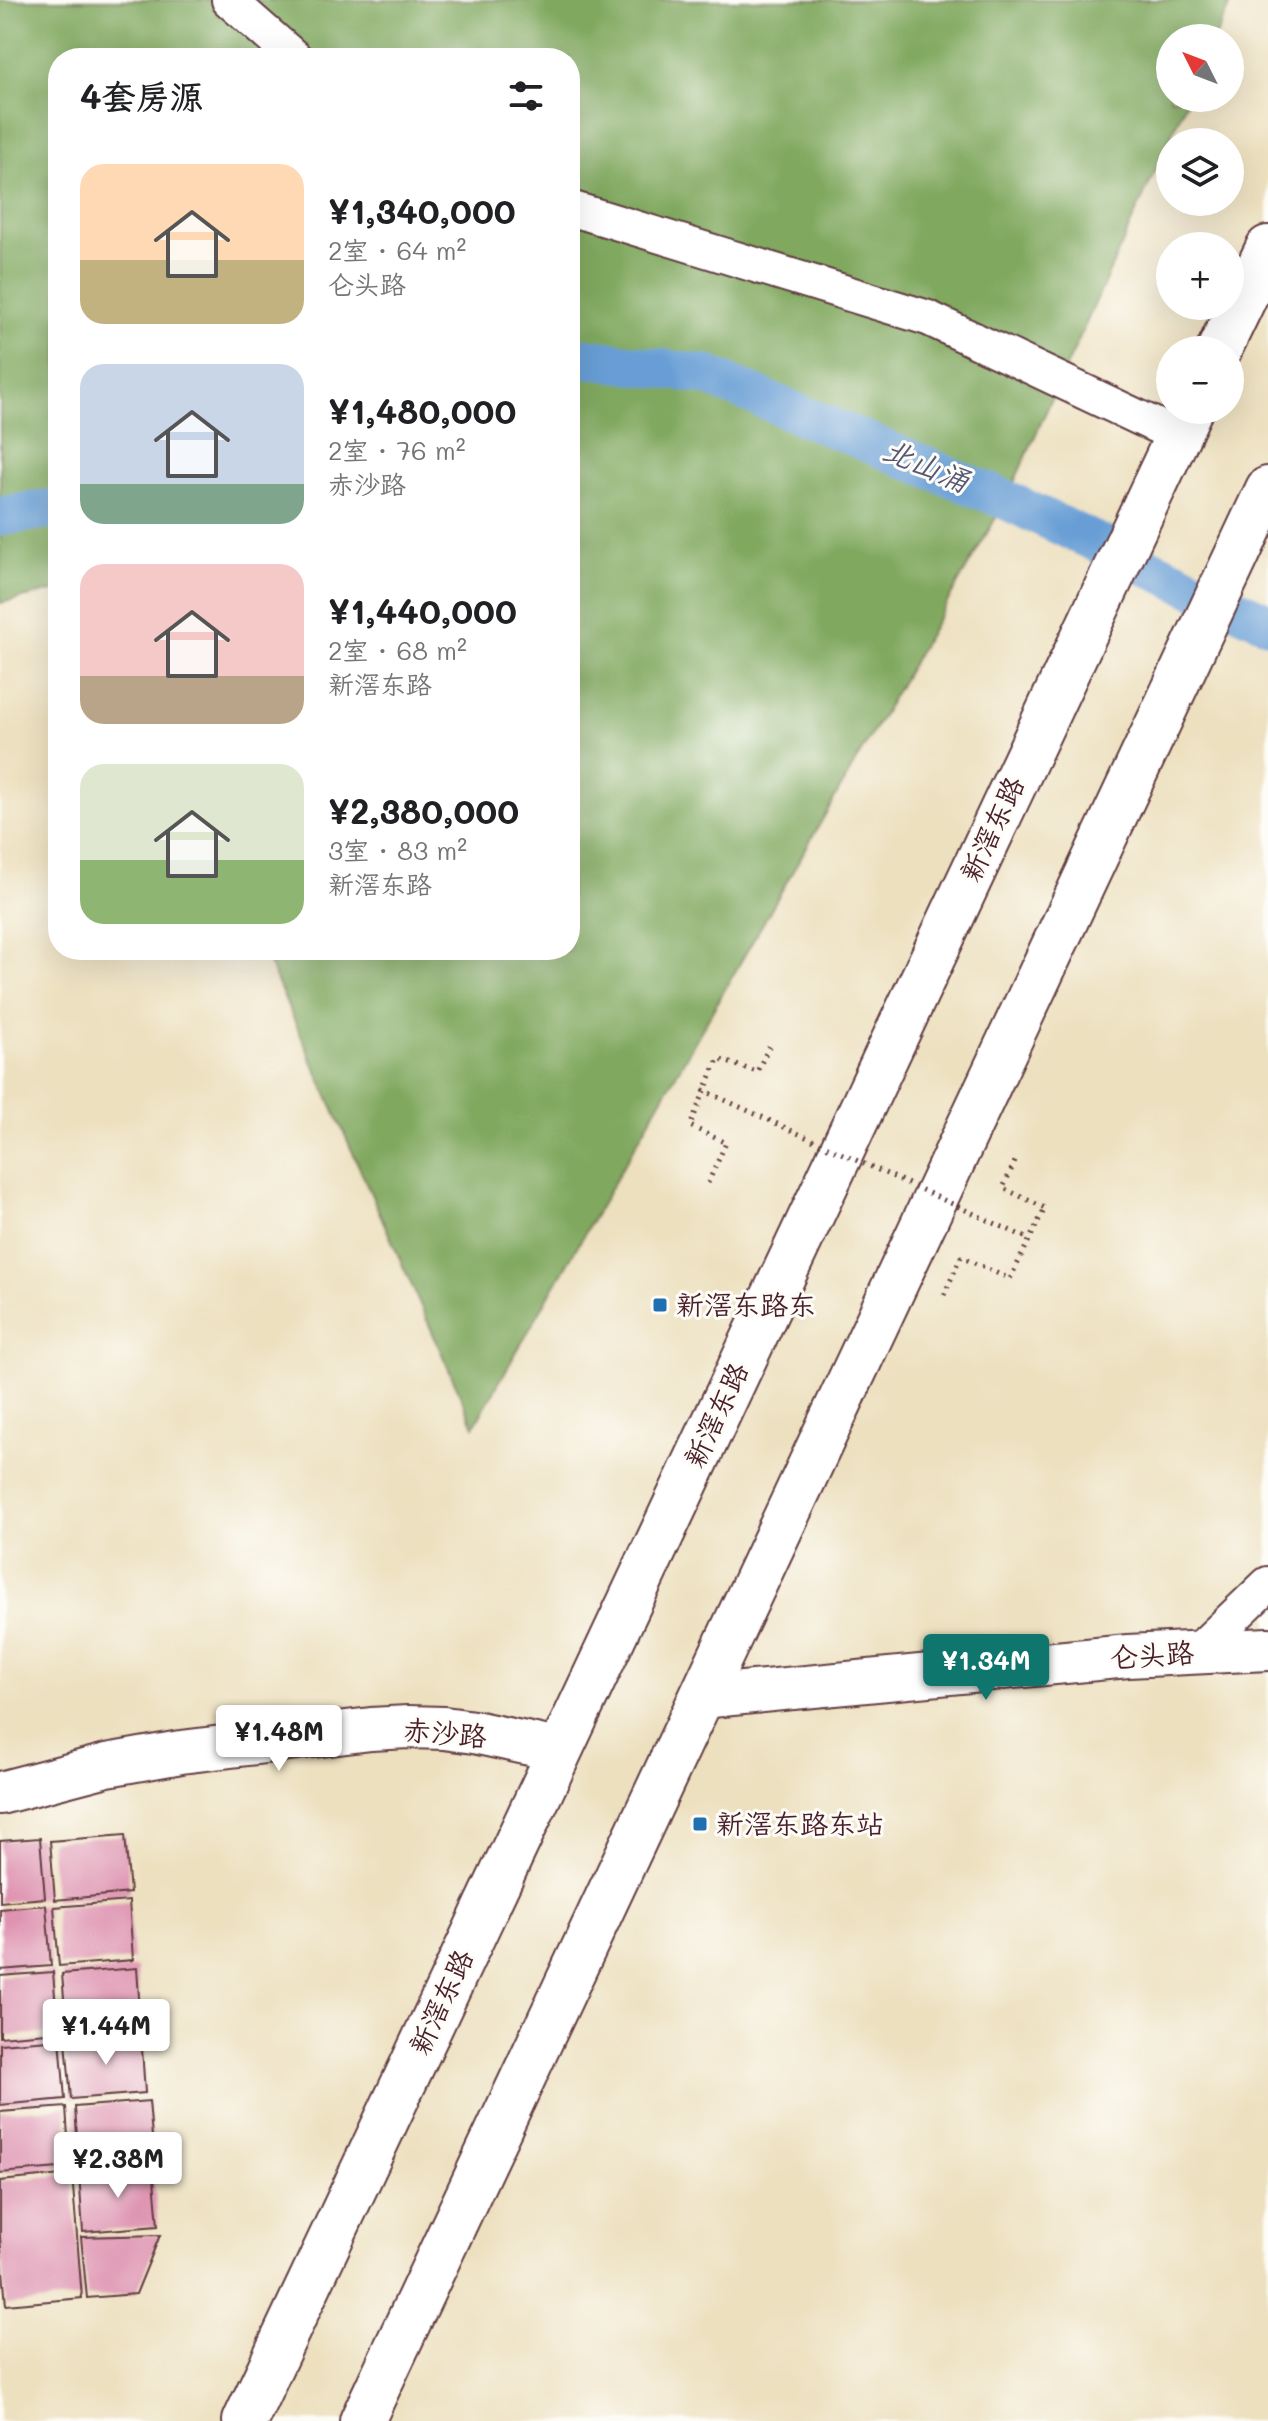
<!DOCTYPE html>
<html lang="zh">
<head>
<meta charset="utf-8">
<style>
	:root { --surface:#fff; --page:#f6f6f6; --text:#202124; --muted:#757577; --accent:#0f766e }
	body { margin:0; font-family:Mali,"LXGW WenKai TC",sans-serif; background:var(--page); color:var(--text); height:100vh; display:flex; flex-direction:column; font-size:30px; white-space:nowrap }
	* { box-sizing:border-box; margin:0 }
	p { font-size:26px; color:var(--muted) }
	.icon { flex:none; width:44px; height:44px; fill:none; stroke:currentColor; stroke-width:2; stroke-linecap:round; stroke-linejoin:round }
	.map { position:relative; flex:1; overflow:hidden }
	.drawer { position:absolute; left:48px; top:48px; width:532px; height:912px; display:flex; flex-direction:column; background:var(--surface); border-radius:32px; box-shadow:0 8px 32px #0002 }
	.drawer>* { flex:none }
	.needle { width:52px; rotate:312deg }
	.buttons { position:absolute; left:1156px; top:24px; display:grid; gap:16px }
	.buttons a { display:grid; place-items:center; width:88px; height:88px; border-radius:50%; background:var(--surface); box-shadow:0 8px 32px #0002; font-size:40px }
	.price { position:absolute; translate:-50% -68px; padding:0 18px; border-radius:8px; background:#fff; color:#222; font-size:26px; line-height:52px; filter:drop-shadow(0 2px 4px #0008) }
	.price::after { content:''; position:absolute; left:50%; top:48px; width:24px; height:18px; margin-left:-12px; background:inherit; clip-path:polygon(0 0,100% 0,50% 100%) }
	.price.selected { background:var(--accent); color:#fff }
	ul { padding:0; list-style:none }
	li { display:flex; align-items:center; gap:24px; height:200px; padding:0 32px }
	li span { display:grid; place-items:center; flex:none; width:224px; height:160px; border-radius:24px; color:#555 }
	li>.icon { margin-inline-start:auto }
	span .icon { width:96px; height:96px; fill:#fffc; stroke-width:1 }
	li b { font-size:34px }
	h2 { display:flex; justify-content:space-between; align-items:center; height:96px; padding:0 32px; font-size:34px }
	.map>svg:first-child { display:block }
</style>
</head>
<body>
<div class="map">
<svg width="1268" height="2421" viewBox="0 0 1268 2421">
	<rect width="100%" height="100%" fill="#fdfcf7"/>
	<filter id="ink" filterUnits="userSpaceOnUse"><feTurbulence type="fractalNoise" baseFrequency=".0125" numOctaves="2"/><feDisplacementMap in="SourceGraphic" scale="16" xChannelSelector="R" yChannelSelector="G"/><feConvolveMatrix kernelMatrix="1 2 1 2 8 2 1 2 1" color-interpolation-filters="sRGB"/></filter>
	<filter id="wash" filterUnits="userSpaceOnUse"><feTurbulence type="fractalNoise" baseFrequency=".006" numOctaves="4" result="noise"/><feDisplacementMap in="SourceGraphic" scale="32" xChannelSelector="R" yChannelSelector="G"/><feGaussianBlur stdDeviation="1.8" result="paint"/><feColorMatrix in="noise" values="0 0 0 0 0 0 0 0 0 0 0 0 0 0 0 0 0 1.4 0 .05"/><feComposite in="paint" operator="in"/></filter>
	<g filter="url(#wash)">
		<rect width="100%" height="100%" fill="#ede0bf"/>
		<path fill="#80a85e" stroke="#656444" stroke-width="2" d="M 0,0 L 1232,0 L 1215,38 L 1170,38 L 1170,98 L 1188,98 L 1006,500 L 474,1426 L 263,950 L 570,950 L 570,58 L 58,58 L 58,590 L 0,603 Z"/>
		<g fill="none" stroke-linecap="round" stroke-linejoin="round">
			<path stroke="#679ed5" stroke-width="40" d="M 570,356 L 706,375 L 1006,500 L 1268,623
				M 0,516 L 58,508"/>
		</g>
		<g id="blocks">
			<path fill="#de93b0" d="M 125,1835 L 130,1893 L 55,1900 L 50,1841 Z
				M 40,1838 L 45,1898 L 0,1902 L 0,1841 Z
				M 129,1901 L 133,1960 L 59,1966 L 54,1907 Z
				M 46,1905 L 51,1966 L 0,1970 L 0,1909 Z
				M 137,1968 L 141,2027 L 67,2033 L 62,1974 Z
				M 53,1972 L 58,2032 L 0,2037 L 0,1976 Z
				M 141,2034 L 145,2093 L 71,2099 L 66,2041 Z
				M 60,2039 L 65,2099 L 0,2105 L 0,2044 Z
				M 149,2101 L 154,2160 L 79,2166 L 75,2107 Z
				M 66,2107 L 70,2167 L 0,2173 L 0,2112 Z
				M 153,2167 L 158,2226 L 83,2232 L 79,2173 Z
				M 72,2174 L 82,2298 L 6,2305 L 0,2237 L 0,2181 Z
				M 160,2235 L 136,2294 L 87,2298 L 81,2237 Z"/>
		</g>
	</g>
	<g filter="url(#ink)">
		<use href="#blocks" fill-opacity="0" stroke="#623c41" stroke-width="2"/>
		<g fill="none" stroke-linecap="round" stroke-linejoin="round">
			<defs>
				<path id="minor" d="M 229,0 L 295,58
					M 570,208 L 928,318 L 1178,436
					M 1197,1652 L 1268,1584"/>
				<path id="tertiary" d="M 701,1697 L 1128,1656 L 1268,1649
					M 0,1793 L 107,1765 L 181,1752 L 371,1729 L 408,1727 L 444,1728 L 474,1732 L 558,1750"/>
				<path id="trunk" d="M 1219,350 L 1268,248
					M 245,2421 L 1190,410
					M 362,2421 L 1268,489"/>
			</defs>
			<use href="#minor" stroke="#623c41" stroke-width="38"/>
			<use href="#tertiary" stroke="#623c41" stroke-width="46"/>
			<use href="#trunk" stroke="#623c41" stroke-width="48"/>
			<path stroke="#623c41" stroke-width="5" stroke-dasharray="2 6" stroke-linecap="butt" d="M 708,1183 L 726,1143 L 690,1126 L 718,1059 L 757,1072 L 771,1042
				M 944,1295 L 961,1257 L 1010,1279 L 1045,1208 L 1003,1188 L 1017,1157"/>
			<use href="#minor" stroke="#fff" stroke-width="34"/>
			<use href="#tertiary" stroke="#fff" stroke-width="42"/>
			<use href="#trunk" stroke="#fff" stroke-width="44"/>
			<path stroke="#623c41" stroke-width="5" stroke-dasharray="2 6" stroke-linecap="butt" d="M 703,1090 L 1029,1239"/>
		</g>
	</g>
	<g fill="#1f6fb2" stroke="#fdfcf7" stroke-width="3">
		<rect x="652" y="1297" width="16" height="16" rx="4"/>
		<rect x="692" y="1816" width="16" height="16" rx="4"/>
	</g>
	<g text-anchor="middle" stroke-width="6" stroke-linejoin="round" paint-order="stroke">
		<g font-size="28" fill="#4a1f2b" stroke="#fdfcf7">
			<text transform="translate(992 829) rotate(-65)" y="10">新滘东路</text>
			<text transform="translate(716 1415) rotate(-65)" y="10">新滘东路</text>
			<text transform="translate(1152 1655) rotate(-4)" y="10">仑头路</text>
			<text transform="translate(445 1733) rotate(5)" y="10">赤沙路</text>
			<text transform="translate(441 2002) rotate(-65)" y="10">新滘东路</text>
		</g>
		<g font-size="28" fill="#4a1f2b" stroke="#fdfcf7" text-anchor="start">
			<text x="676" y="1315">新滘东路东</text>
			<text x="716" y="1834">新滘东路东站</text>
		</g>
		<g font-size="30" font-style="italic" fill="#575877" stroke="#fdfcf7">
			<text transform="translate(926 466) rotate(23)" y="10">北山涌</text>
		</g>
	</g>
</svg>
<div class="buttons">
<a><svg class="needle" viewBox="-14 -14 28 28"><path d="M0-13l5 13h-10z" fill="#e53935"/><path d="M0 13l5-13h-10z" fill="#757577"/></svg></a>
<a><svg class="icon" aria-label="layers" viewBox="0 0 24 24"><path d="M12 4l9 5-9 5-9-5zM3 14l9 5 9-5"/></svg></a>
<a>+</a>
<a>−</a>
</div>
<b class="price selected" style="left:986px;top:1702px">¥1.34M</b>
<b class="price" style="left:279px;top:1773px">¥1.48M</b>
<b class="price" style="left:106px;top:2067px">¥1.44M</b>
<b class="price" style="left:118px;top:2200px">¥2.38M</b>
<section class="drawer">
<h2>4套房源<svg class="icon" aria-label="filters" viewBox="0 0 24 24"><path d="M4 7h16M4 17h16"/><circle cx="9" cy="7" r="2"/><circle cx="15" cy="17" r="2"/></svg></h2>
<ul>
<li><span style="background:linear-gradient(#ffd9b3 60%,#c2b280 0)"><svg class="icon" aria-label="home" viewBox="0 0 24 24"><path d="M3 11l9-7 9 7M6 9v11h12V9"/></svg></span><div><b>¥1,340,000</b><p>2室 · 64 m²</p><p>仑头路</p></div></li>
<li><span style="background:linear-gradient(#c9d6e8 75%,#7fa58c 0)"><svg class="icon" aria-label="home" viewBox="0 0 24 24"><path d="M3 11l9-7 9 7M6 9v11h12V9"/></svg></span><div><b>¥1,480,000</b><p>2室 · 76 m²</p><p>赤沙路</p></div></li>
<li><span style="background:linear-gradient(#f6c9c9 70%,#b9a48a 0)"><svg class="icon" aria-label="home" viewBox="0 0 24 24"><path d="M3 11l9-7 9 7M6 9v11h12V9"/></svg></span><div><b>¥1,440,000</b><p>2室 · 68 m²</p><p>新滘东路</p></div></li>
<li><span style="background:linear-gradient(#dfe7d0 60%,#8fb573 0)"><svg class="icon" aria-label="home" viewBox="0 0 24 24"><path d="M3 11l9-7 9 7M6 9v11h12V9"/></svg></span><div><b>¥2,380,000</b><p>3室 · 83 m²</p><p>新滘东路</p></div></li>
</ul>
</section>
</div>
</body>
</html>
